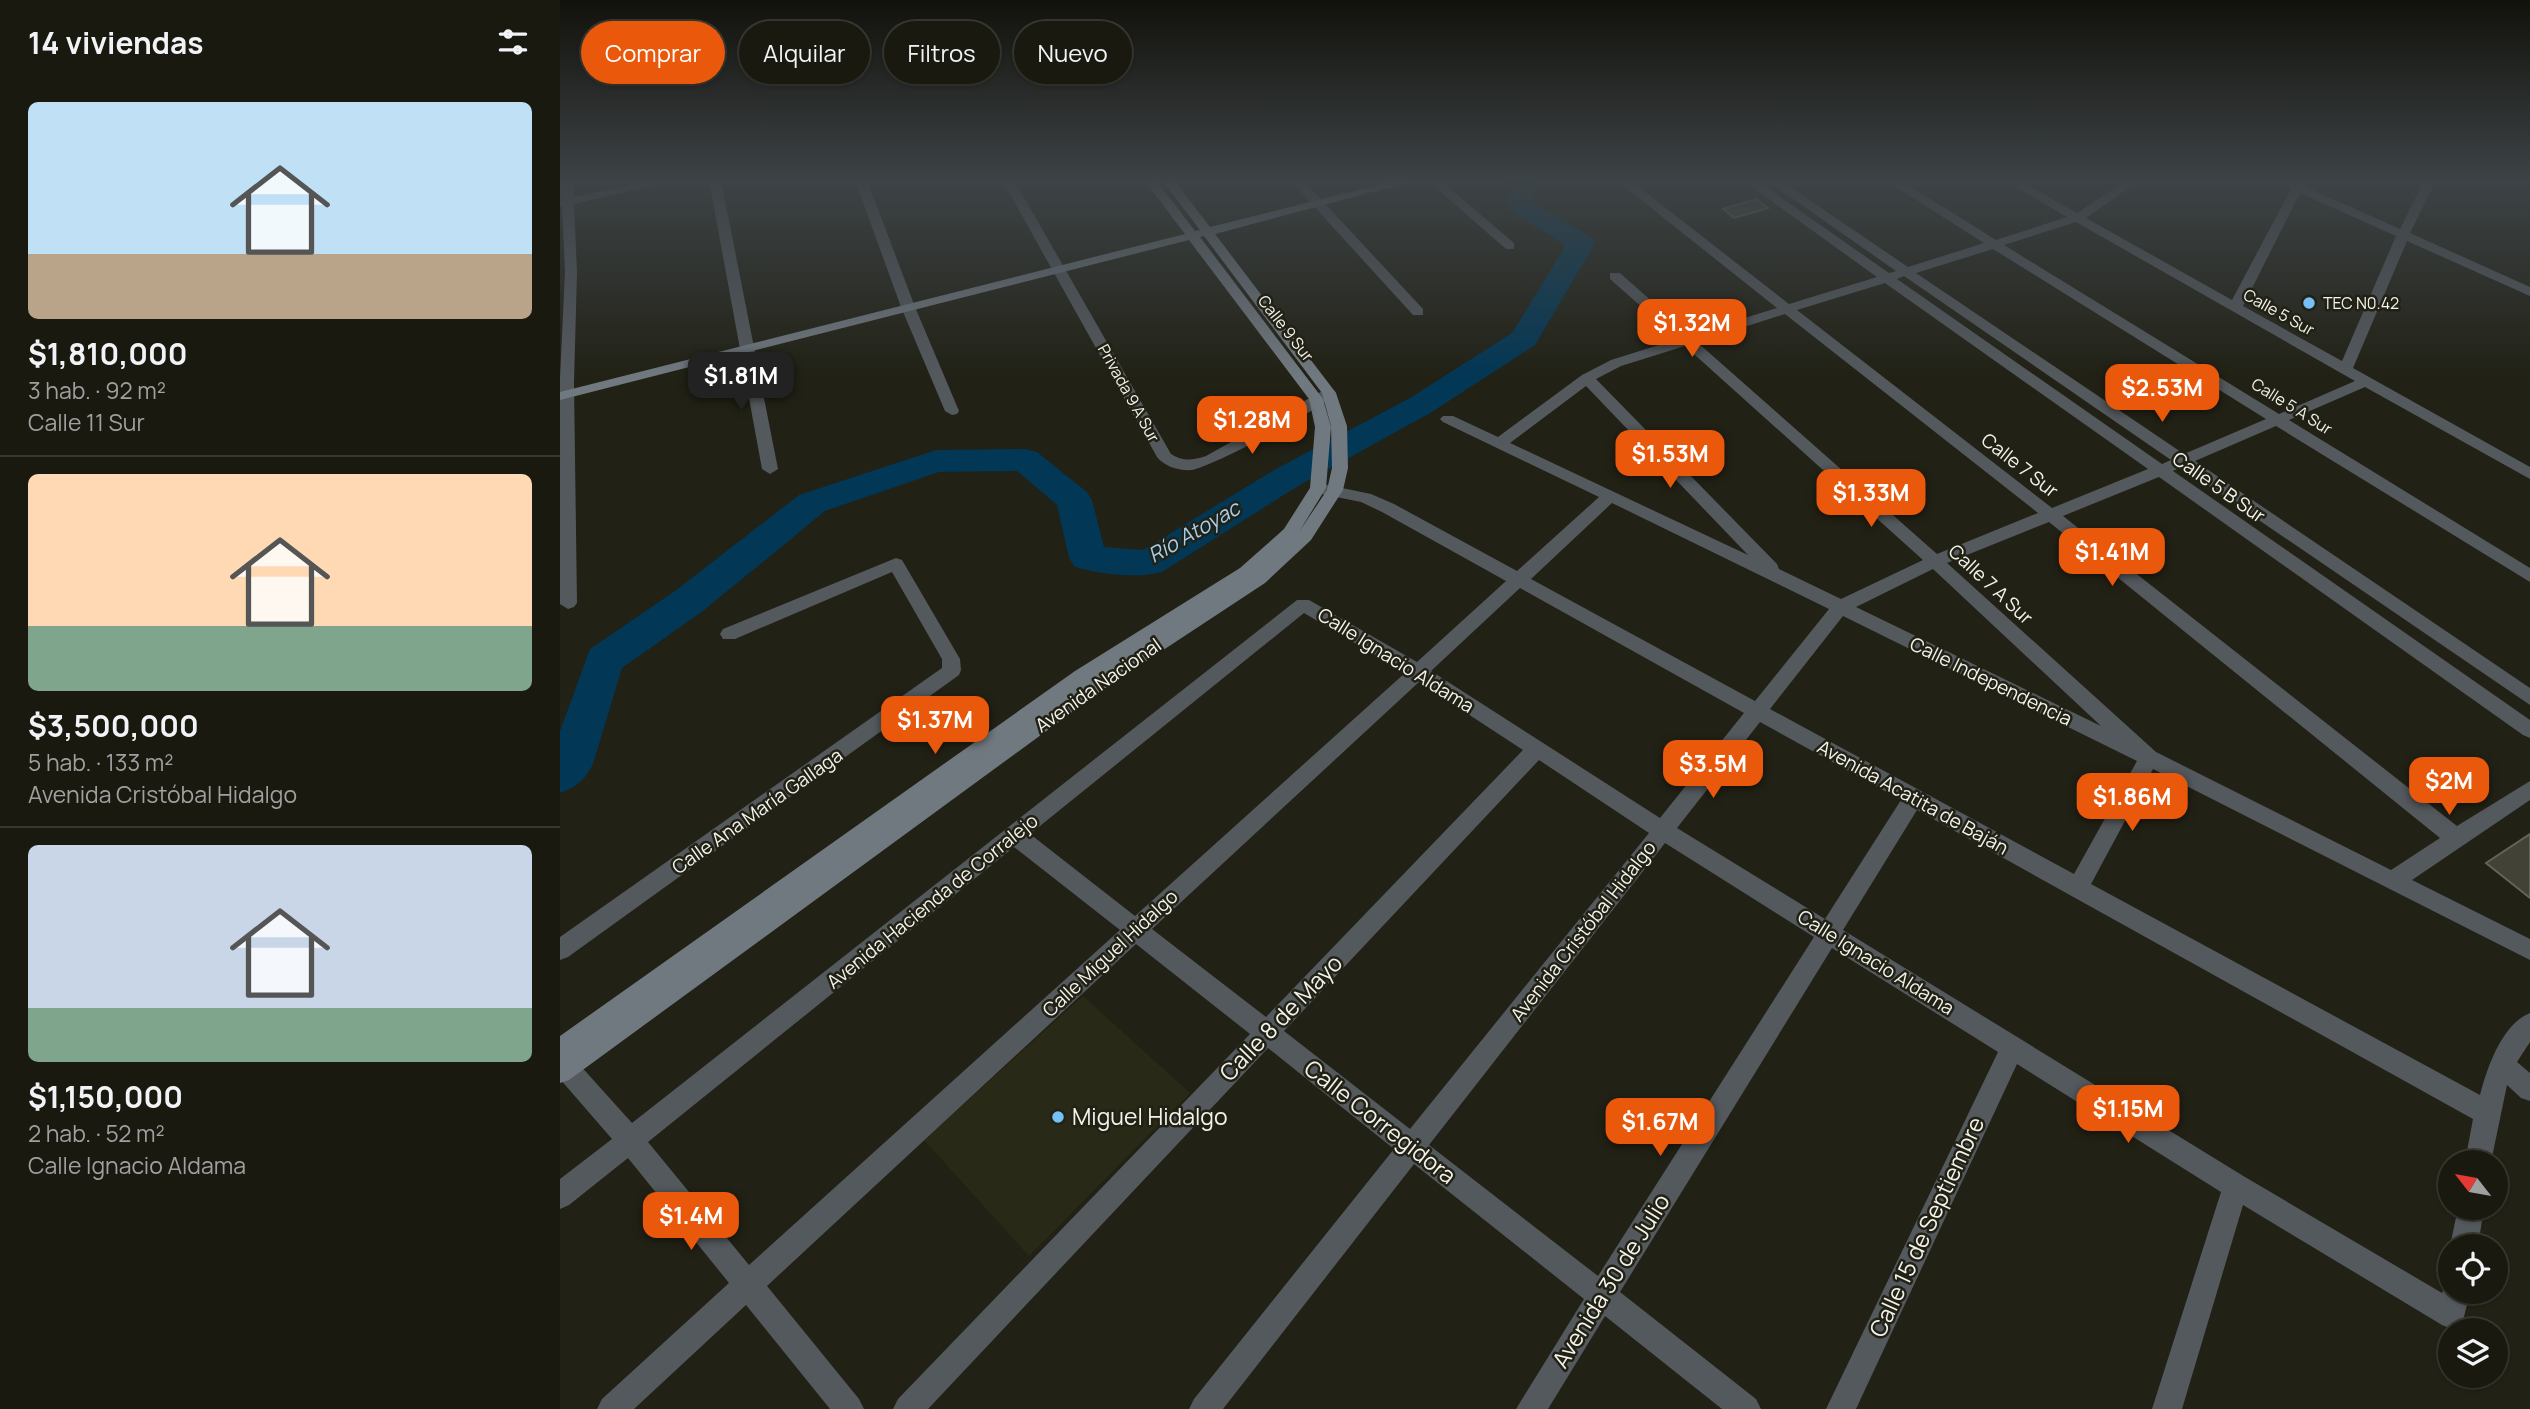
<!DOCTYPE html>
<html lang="es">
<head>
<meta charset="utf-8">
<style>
	:root { --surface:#191910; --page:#26261e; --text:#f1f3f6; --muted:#9fa09f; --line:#373830; --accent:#ea580c }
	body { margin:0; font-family:Manrope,sans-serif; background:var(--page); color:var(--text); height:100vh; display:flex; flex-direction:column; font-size:26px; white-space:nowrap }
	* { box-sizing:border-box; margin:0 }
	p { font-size:23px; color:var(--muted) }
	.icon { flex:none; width:38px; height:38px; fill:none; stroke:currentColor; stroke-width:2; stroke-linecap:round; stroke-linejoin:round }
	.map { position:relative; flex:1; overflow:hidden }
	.details { display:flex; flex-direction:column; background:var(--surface); width:560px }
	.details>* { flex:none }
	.guide { position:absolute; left:21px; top:21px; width:665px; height:63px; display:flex; gap:14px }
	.needle { width:46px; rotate:301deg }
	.fabs { position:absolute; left:1878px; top:1150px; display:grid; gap:14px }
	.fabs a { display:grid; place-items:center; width:70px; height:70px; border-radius:50%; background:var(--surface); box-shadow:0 2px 5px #0004,0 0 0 2px var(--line); font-size:35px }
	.price { position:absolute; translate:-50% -60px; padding:0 16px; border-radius:14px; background:var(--accent); color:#fff; font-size:23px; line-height:46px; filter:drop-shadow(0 2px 4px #0008) }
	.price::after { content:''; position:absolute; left:50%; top:42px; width:21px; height:16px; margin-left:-10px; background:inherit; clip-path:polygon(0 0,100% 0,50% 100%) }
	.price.current { background:#222; color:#fff }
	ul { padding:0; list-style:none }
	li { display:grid; align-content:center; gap:14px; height:371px; padding:0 28px }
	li+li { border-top:2px solid var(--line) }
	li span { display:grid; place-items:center; height:217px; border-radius:10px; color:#555 }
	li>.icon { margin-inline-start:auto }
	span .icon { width:126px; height:126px; fill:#fffc; stroke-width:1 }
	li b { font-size:30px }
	h2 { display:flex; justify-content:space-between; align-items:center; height:84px; padding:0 28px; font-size:30px }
	.tag { padding:0 24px; border-radius:32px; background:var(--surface); box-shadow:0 2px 5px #0004,0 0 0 2px var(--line); font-size:24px; line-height:63px }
	.tag.current { background:var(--accent); color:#fff }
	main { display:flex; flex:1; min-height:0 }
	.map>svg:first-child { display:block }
</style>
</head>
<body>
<main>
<section class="details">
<h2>14 viviendas<svg class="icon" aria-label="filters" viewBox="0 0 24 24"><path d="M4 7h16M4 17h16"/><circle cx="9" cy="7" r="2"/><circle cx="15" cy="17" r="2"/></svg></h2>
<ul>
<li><span style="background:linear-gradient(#bfe0f5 70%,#b9a48a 0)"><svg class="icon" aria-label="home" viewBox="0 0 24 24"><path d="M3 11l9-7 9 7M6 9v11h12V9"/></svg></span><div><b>$1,810,000</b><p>3 hab. · 92 m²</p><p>Calle 11 Sur</p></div></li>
<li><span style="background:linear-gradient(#ffd9b3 70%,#7fa58c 0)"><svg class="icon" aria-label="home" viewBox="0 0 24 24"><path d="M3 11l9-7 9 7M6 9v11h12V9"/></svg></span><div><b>$3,500,000</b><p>5 hab. · 133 m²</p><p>Avenida Cristóbal Hidalgo</p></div></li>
<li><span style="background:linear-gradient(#c9d6e8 75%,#7fa58c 0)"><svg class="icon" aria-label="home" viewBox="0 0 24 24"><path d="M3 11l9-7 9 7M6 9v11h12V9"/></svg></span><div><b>$1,150,000</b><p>2 hab. · 52 m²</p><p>Calle Ignacio Aldama</p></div></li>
</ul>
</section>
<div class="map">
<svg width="1970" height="1409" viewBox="0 0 1970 1409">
	<rect width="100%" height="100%" fill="#212115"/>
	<path fill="#282917" d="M 523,996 L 630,1093 L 469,1256 L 364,1140 Z"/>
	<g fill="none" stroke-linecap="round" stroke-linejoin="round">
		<path fill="#023755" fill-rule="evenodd" d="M 946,180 L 972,180 L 975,204 L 1031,237 L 1035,243 L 975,345 L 872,412 L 738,486 L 602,572 C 577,579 540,574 515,567 L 509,558 L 497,505 L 457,471 L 379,472 L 265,511 L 143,611 L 62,668 L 33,764 C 25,780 17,787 0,793 L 0,731 L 30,649 L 115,591 L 239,495 L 376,450 L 465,449 L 477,452 L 527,492 L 532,500 L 544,547 L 583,550 L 714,470 L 850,398 L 952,333 L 1006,245 L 954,214 L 950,208 Z"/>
	</g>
	<path fill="#424236" stroke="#636356" stroke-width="2" d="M 1196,199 L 1208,208 L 1174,218 L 1163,209 Z
		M 1970,834 L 1970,898 L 1926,863 Z"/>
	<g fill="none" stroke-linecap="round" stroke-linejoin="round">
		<path fill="#54595d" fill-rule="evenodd" d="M 1,180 L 13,180 L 14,197 L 93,180 L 118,180 L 14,204 L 17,272 L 14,383 L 17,603 L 14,607 L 8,609 L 0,604 L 0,377 L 5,272 L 2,206 L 0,207 Z
			M 149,180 L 161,180 L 218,469 L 210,474 L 202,469 Z
			M 295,180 L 307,180 L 355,307 L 399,411 L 397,414 L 392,415 L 385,411 L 341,307 Z
			M 442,180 L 454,180 L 611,454 C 623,462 633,460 646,456 L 764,390 L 774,390 L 776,393 C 763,408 652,467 632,470 C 619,471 605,467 597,457 Z
			M 730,180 L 743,180 L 863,309 L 863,315 L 853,315 Z
			M 867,180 L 880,180 L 954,243 L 954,249 L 946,249 Z
			M 1056,180 L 1070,180 L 1229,304 L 1317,277 L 1182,180 L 1196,180 L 1329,273 L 1336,271 L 1206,180 L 1220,180 L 1348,267 L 1424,243 L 1325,180 L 1340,180 L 1436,240 L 1507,217 L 1444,180 L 1459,180 L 1517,213 L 1567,180 L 1581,180 L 1526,218 L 1672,300 L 1731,189 L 1715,180 L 1747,180 L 1744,186 L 1840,229 L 1864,180 L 1876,180 L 1850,233 L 1970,287 L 1970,296 L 1847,241 L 1793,368 L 1970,467 L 1970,479 L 1805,387 L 1729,420 L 1970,568 L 1970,582 L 1716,426 L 1635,461 L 1970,688 L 1970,705 L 1621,467 L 1613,471 L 1970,720 L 1970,738 L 1963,735 L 1599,477 L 1503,516 L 1897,826 L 1970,781 L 1970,800 L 1852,880 L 1970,939 L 1970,960 L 1593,769 L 1531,884 L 1920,1095 C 1927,1068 1942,1024 1970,1013 L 1970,1042 L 1957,1062 L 1970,1073 L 1970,1101 L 1961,1098 L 1947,1085 L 1931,1162 L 1905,1162 L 1913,1119 L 1357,810 L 1283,930 L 1685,1177 L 1882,1293 L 1886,1282 L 1890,1281 L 1890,1292 L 1910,1292 L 1902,1325 L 1892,1329 L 1882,1325 L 1683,1205 L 1622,1409 L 1592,1409 L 1661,1192 L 1457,1064 L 1296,1409 L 1266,1409 L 1438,1052 L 1272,948 L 1060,1292 L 1196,1399 L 1201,1409 L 1162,1409 L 1045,1316 L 988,1409 L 956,1409 L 1024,1299 L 854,1164 L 663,1409 L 629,1409 L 634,1399 L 834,1149 L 708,1048 L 368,1409 L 333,1409 L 338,1399 L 690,1034 L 576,944 L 207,1286 L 299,1399 L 304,1409 L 270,1409 L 186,1305 L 74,1409 L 37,1409 L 42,1399 L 169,1283 L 68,1158 L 9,1205 L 0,1209 L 0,1179 L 52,1139 L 0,1079 L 0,1049 L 9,1053 L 72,1123 L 737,600 L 749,600 L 857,662 L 946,581 L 822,512 L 801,502 L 752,492 L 750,488 L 752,484 L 758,483 L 811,494 L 834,504 L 957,571 L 1039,497 L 883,422 L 880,419 L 883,416 L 893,416 L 938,437 L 1022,375 L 1051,360 L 1118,339 L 1050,279 L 1050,273 L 1060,273 L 1130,335 L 1217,308 ZM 1740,193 L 1836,236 L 1782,361 L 1683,306 ZM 1516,222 L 1795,381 L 1719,414 L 1444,245 ZM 1433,249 L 1706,419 L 1624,454 L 1356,273 ZM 1344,276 L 1611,460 L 1602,464 L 1337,279 ZM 1325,283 L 1588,469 L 1492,508 L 1237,310 ZM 1225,314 L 1478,513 L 1377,554 L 1137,342 ZM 1125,346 L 1363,560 L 1281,599 L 1219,569 L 1217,564 L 1036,379 L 1061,366 ZM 1026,386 L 1188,555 L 950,443 ZM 1052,503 L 1269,609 L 1195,701 L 971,579 ZM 1489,522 L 1880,838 L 1831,870 L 1596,752 L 1387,563 ZM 1373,569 L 1541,726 L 1296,607 ZM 960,588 L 1184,713 L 1100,818 L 871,671 ZM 744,613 L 845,673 L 575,916 L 470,834 ZM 1283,616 L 1577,761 L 1514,874 L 1210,709 ZM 859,682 L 963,750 L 706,1017 L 592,929 ZM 1200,722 L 1341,800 L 1265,919 L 1117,828 ZM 979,760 L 1089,833 L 850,1129 L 724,1031 ZM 1105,843 L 1254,937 L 1038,1276 L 869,1145 ZM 454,847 L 560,930 L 189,1265 L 88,1142 Z
			M 336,558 L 342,560 L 400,659 L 401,670 L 399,675 L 8,957 L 0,960 L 0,937 L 382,668 L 382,659 L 332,572 L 175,639 L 163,639 L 160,634 L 163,629 Z
			M 1898,1208 L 1924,1208 L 1918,1246 L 1890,1246 Z"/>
		<path fill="#717980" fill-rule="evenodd" d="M 584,180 L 596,180 L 635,231 L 640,230 L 602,180 L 614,180 L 650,227 L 837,180 L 858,180 L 655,234 L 776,393 L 787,426 L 788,468 L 783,490 L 751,540 L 705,583 L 541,691 L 9,1080 L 0,1083 L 0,1036 L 515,671 L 680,568 L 724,529 L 750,488 L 755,427 L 749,399 L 629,240 L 0,400 L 0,392 L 625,234 ZM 644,236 L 762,393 L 771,426 L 772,468 L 767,490 L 739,532 L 766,488 L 771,427 L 763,399 L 640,237 Z"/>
	</g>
	<linearGradient id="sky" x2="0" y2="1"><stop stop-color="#12120c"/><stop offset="0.48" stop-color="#3d4346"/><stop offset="1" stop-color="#3d4346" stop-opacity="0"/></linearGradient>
	<rect width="1970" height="378" fill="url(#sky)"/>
	<g fill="#76c0f6" stroke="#212115" stroke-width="2.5">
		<circle cx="1749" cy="303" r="7"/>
		<circle cx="498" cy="1117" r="7"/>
	</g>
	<g text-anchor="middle" stroke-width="5" stroke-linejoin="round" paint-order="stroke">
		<g font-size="16" fill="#f3f3eb" stroke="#212115" text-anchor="start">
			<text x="1763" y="309">TEC N0.42</text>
		</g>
		<g font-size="16" fill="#f3f3eb" stroke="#212115">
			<text transform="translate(1719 312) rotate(29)" y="6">Calle 5 Sur</text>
			<text transform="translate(726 328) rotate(52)" y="6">Calle 9 Sur</text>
			<text transform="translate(569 393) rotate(61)" y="6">Privada 9 A Sur</text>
			<text transform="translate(1732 406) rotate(32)" y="6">Calle 5 A Sur</text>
		</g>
		<g font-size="19" fill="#f3f3eb" stroke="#212115">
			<text transform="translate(1460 465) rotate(38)" y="7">Calle 7 Sur</text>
			<text transform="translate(1659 487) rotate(35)" y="7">Calle 5 B Sur</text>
			<text transform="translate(1431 584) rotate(43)" y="7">Calle 7 A Sur</text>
			<text transform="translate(836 660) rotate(32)" y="7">Calle Ignacio Aldama</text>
			<text transform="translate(1431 681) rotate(26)" y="7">Calle Independencia</text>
			<text transform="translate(538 685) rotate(-35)" y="7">Avenida Nacional</text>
			<text transform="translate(1353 797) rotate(29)" y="7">Avenida Acatita de Baján</text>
			<text transform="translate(197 811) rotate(-35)" y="7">Calle Ana María Gallaga</text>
			<text transform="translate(372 901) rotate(-39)" y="7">Avenida Hacienda de Corralejo</text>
			<text transform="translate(1023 931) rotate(-52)" y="7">Avenida Cristóbal Hidalgo</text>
			<text transform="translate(550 953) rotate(-43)" y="7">Calle Miguel Hidalgo</text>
			<text transform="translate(1316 962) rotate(32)" y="7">Calle Ignacio Aldama</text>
		</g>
		<g font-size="21" font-style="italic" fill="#a7cfee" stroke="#212115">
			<text transform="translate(634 532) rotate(-30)" y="7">Río Atoyac</text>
		</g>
		<g font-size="23" fill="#f3f3eb" stroke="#212115">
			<text transform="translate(721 1018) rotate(-46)" y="8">Calle 8 de Mayo</text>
			<text transform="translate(820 1122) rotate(38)" y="8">Calle Corregidora</text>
			<text transform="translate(1367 1227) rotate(-65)" y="8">Calle 15 de Septiembre</text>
			<text transform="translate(1051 1281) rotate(-58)" y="8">Avenida 30 de Julio</text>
		</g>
		<g font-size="23" fill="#f3f3eb" stroke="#212115" text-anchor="start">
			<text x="512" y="1125">Miguel Hidalgo</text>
		</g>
	</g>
</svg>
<div class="fabs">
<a><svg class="needle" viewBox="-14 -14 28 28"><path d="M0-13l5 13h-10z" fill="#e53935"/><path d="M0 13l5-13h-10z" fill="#9fa09f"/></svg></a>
<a><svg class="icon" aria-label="locate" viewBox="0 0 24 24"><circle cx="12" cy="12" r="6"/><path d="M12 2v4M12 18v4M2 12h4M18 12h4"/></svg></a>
<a><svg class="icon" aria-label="layers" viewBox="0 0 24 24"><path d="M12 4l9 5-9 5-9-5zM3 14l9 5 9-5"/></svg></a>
</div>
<b class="price" style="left:1132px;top:359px">$1.32M</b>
<b class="price current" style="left:181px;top:412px">$1.81M</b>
<b class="price" style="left:1602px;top:424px">$2.53M</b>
<b class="price" style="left:692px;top:456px">$1.28M</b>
<b class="price" style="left:1110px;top:490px">$1.53M</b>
<b class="price" style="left:1311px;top:529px">$1.33M</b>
<b class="price" style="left:1552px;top:588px">$1.41M</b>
<b class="price" style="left:375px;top:756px">$1.37M</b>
<b class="price" style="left:1153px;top:800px">$3.5M</b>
<b class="price" style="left:1889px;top:817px">$2M</b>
<b class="price" style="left:1572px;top:833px">$1.86M</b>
<b class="price" style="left:1568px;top:1145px">$1.15M</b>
<b class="price" style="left:1100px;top:1158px">$1.67M</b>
<b class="price" style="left:131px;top:1252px">$1.4M</b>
<div class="guide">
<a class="tag current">Comprar</a>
<a class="tag">Alquilar</a>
<a class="tag">Filtros</a>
<a class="tag">Nuevo</a>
</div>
</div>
</main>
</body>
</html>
